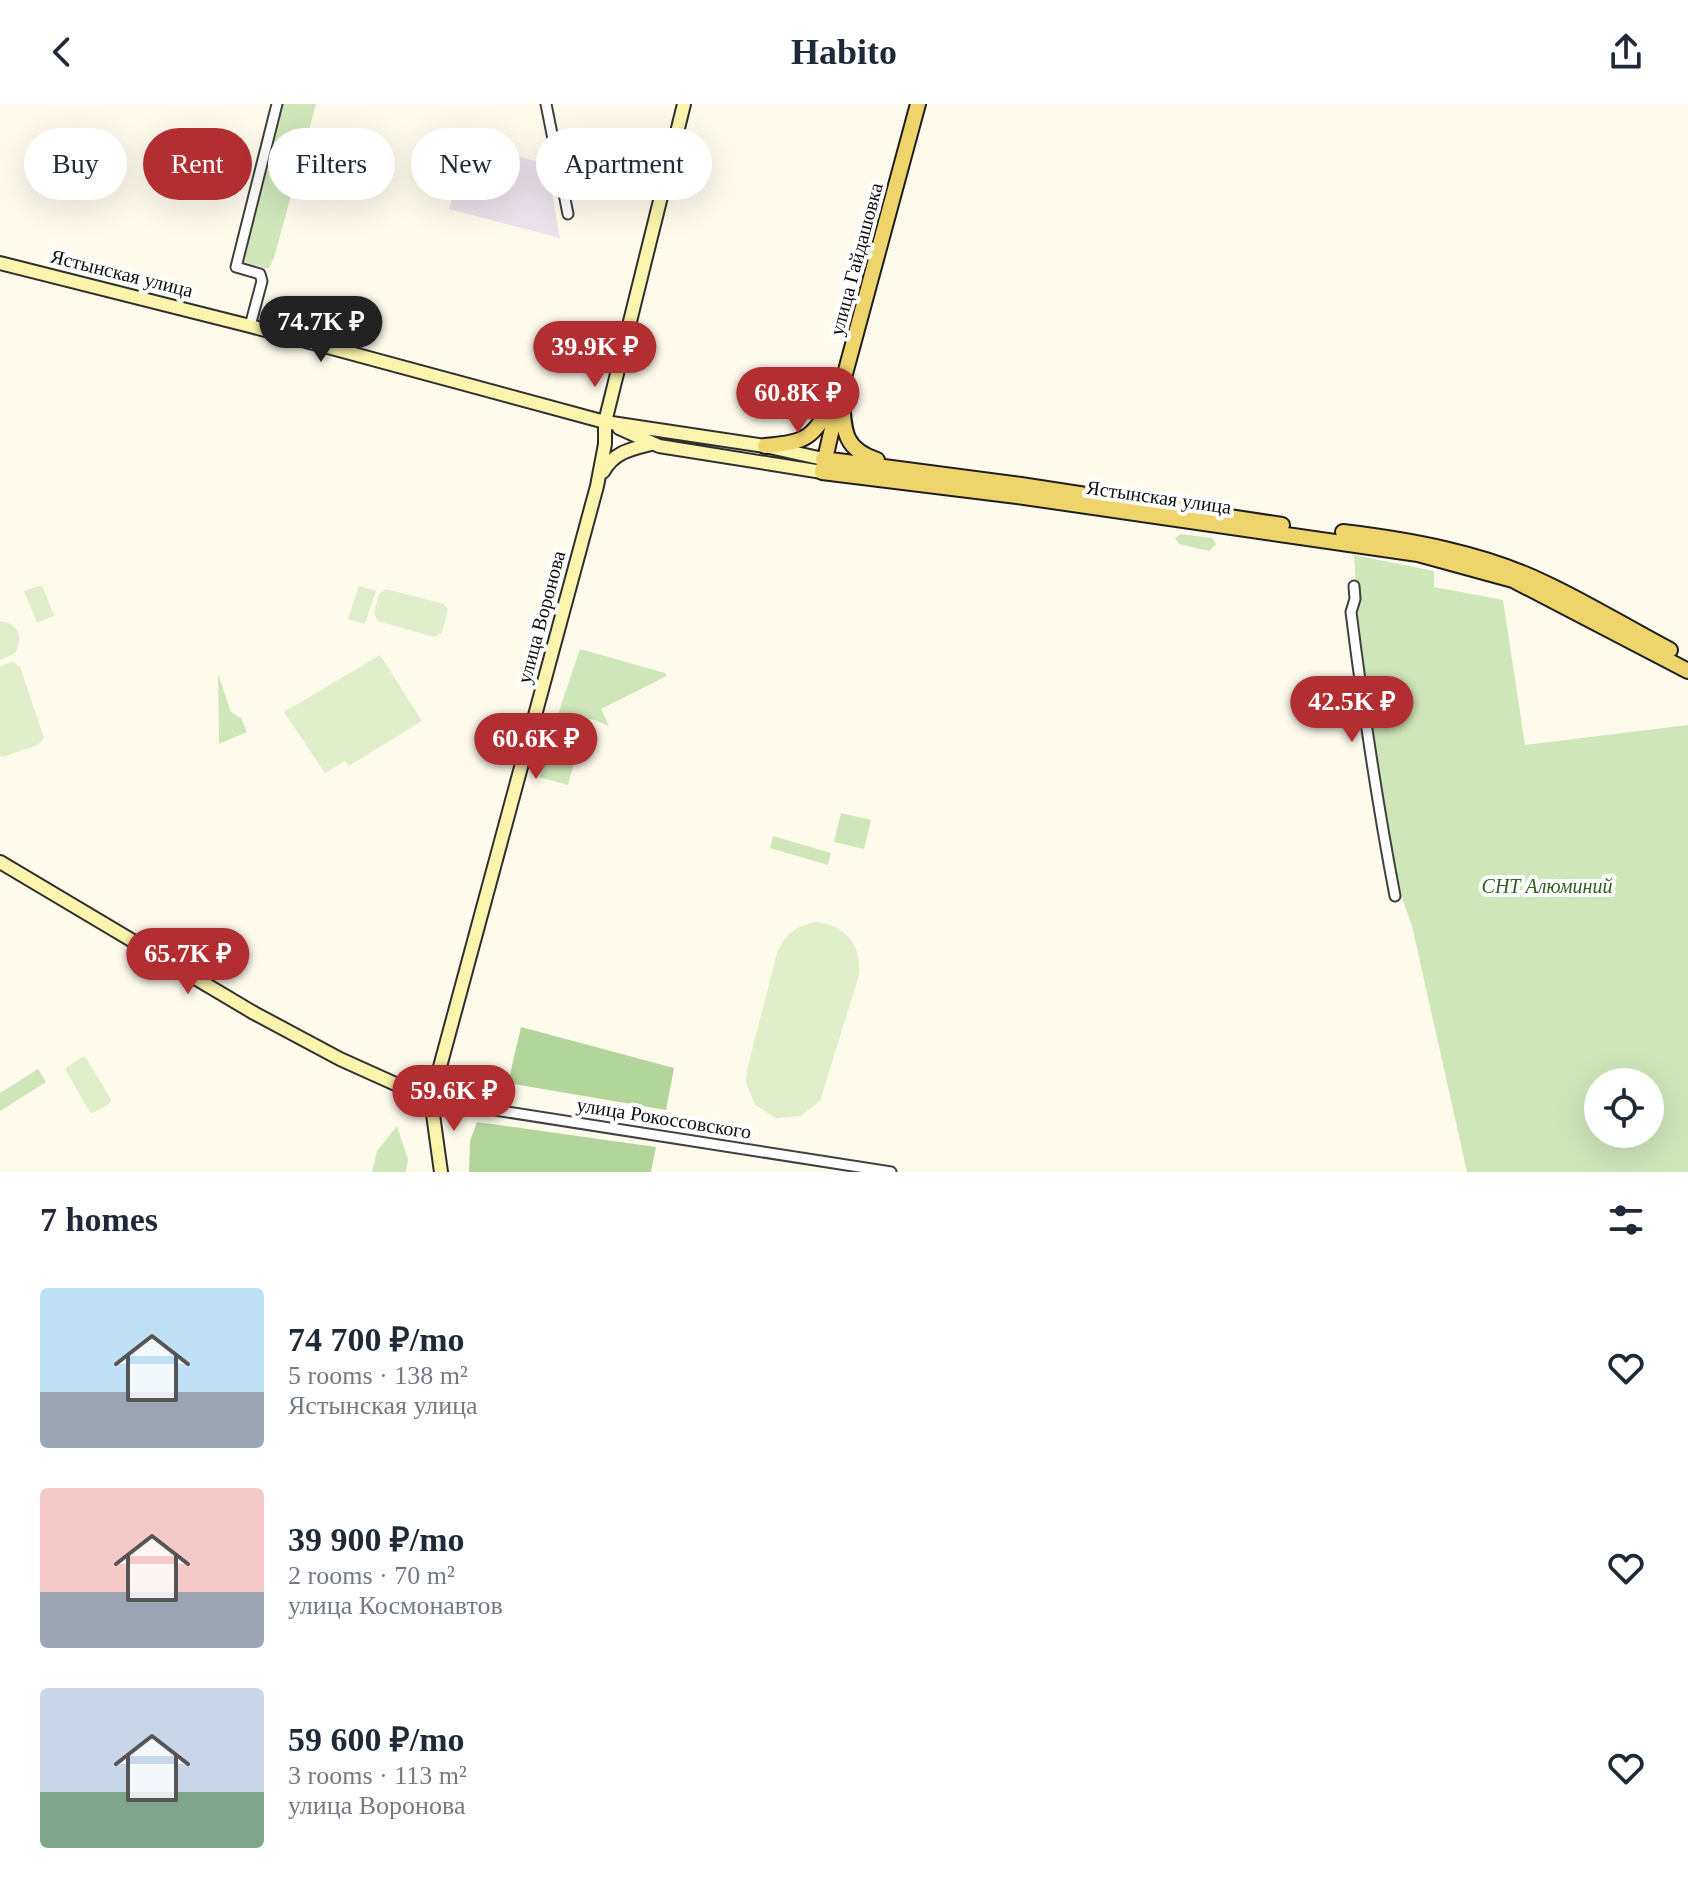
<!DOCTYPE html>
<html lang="en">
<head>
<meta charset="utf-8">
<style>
	:root { --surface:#fff; --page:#f2f2f3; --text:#1f2937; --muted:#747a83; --accent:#b32e30 }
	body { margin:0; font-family:Georgia,serif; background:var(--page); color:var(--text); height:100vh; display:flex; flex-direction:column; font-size:30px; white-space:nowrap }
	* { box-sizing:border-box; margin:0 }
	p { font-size:26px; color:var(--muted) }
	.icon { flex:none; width:44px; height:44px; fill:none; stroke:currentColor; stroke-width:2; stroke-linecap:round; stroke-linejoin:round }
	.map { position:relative; height:1068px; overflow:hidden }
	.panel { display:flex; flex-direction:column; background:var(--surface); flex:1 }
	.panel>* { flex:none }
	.banner { position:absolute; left:24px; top:24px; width:800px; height:72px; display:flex; gap:16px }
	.controls { position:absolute; left:1584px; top:964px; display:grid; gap:16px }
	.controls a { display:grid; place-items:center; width:80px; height:80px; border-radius:50%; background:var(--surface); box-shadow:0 8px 32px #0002; font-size:40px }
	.price { position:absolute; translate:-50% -68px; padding:0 18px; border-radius:28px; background:var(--accent); color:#fff; font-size:26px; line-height:52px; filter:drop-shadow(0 2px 4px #0008) }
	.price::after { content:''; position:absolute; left:50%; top:48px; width:24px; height:18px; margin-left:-12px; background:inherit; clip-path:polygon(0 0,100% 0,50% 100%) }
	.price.selected { background:#222; color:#fff }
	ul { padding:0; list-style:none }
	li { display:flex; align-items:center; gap:24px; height:200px; padding:0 40px }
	li span { display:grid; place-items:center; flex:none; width:224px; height:160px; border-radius:8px; color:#555 }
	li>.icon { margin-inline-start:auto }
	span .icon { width:96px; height:96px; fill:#fffc; stroke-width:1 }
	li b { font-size:34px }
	h2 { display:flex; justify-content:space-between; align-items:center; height:96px; padding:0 40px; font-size:34px }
	.chip { padding:0 28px; border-radius:36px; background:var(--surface); box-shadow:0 8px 32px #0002; font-size:28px; line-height:72px }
	.chip.selected { background:var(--accent); color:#fff }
	header { display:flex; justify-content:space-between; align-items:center; height:104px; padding:0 40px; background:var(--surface); font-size:36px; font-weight:600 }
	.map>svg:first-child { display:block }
</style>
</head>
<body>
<header><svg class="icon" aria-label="back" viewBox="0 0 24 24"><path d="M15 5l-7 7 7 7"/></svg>Habito<svg class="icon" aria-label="share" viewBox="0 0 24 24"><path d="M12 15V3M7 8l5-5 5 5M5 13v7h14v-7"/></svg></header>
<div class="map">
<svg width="1688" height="1068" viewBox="0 0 1688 1068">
	<rect width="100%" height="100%" fill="#fefbed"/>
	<path fill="#eae1eb" d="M 468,39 L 547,60 L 560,134 L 449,105 Z"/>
	<path fill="#cfe6b9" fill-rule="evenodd" d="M 283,0 L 316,0 L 274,154 L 268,165 L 241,157 Z
		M 1181,430 L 1212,434 L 1216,440 L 1209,447 L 1179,440 L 1175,434 Z
		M 1354,451 L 1434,467 L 1434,483 L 1503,496 L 1525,641 L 1688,621 L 1688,1068 L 1467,1068 L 1412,822 L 1401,791 L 1362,579 ZM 1598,978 L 1650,978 L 1650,1030 L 1598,1030 Z
		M 580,545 L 665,569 L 667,572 L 601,605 L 609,622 L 592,615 L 555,619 Z
		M 218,570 L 231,608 L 241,614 L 247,628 L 219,640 Z
		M 551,630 L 582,631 L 568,681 L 539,673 Z
		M 841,709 L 871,716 L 864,745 L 834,738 Z
		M 773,732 L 831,749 L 828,761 L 770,744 Z
		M 38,965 L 46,978 L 0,1007 L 0,989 Z
		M 397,1022 L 408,1055 L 406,1068 L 372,1068 L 377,1047 Z"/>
	<path fill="#b2d59a" d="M 521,923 L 674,964 L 666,1006 L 508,979 Z
		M 477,1018 L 656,1043 L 651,1068 L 469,1068 L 470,1037 Z"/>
	<path fill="#e0eeca" d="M 42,481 L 54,512 L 37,519 L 24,487 Z
		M 359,482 L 376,487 L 365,520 L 348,515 Z
		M 386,485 L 444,500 L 448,506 L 442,529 L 434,533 L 378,517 L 374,509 L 379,490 Z
		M 0,517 C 18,519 25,533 15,549 L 0,556 Z
		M 380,551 L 422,617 L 349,662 L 345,657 L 325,669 L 284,608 Z
		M 13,558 L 20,563 L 44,634 L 38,641 L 3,653 L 0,652 L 0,562 Z
		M 816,818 C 846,821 862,841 859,871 L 820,997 L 801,1012 L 776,1014 L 755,1001 L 746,978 L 747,966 L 777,849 C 785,830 796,822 816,818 Z
		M 82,953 L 86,954 L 111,995 L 110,999 L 93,1009 L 90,1008 L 66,967 L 67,963 Z"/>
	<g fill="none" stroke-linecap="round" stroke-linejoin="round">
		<defs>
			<path id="street" d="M 546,0 L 568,110
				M 250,222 L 262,177 L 260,170 L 236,163 L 277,0
				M 1354,482 L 1355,495 L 1351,508 C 1363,603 1377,698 1395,792
				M 431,996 L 891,1068"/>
			<path id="secondary" d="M 0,159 L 250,222 L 605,318 L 765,342 L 823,355
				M 619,324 L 659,342 L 822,368
				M 603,368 C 614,348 631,345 651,340
				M 0,758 L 254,909 L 340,955 L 431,996
				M 441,1068 L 431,996 L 597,382 L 605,340 L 605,318 L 684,0"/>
			<path id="primary" d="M 918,0 L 842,281 L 822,368 L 1017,392 L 1418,450 L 1513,476 L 1688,567
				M 842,294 C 844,326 843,345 877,356
				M 765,342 C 810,338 812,333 834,296
				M 823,355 L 1021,381 L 1282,421
				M 1343,428 C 1410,436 1483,449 1545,479 C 1588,499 1628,524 1670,546"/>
		</defs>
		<use href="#street" stroke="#404040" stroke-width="13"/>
		<use href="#secondary" stroke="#2f2f2f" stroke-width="16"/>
		<use href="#primary" stroke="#1e1e1e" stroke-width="18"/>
		<use href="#street" stroke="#fff" stroke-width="9"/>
		<use href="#secondary" stroke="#faf4ad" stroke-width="12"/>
		<use href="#primary" stroke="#efd46c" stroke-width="14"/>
	</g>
	<g text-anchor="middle" stroke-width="8" stroke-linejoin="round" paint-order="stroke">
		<g font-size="20" fill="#0d0d0d" stroke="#fff">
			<text transform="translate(856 155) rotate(-75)" y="7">улица Гайдашовка</text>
			<text transform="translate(122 169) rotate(14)" y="7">Ястынская улица</text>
			<text transform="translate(1159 393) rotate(8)" y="7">Ястынская улица</text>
			<text transform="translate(541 513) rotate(-75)" y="7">улица Воронова</text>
			<text transform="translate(664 1014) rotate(9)" y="7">улица Рокоссовского</text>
		</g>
		<g font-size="20" font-style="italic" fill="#2c6021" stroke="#fff">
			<text x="1547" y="789">СНТ Алюминий</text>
		</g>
	</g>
</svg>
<div class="controls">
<a><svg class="icon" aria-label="locate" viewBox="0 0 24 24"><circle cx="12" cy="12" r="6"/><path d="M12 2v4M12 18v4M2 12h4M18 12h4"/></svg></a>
</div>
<b class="price selected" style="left:321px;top:260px">74.7K ₽</b>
<b class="price" style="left:595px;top:285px">39.9K ₽</b>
<b class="price" style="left:798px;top:331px">60.8K ₽</b>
<b class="price" style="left:1352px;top:640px">42.5K ₽</b>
<b class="price" style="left:536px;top:677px">60.6K ₽</b>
<b class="price" style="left:188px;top:892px">65.7K ₽</b>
<b class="price" style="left:454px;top:1029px">59.6K ₽</b>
<div class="banner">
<a class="chip">Buy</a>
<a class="chip selected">Rent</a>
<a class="chip">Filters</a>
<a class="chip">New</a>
<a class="chip">Apartment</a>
</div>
</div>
<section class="panel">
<h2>7 homes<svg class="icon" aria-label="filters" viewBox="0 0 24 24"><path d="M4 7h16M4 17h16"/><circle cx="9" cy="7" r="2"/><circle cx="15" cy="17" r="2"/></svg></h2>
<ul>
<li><span style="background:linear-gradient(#bfe0f5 65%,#9aa5b1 0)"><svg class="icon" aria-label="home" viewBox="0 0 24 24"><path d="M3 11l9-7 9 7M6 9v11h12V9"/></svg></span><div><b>74 700 ₽/mo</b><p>5 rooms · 138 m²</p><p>Ястынская улица</p></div><svg class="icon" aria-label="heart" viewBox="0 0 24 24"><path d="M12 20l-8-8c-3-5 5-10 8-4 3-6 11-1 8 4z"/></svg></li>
<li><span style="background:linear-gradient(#f6c9c9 65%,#9aa5b1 0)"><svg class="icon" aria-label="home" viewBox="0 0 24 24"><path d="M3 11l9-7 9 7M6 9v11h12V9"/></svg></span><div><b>39 900 ₽/mo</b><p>2 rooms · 70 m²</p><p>улица Космонавтов</p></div><svg class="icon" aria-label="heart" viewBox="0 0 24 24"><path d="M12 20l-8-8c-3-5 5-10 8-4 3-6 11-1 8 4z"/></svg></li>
<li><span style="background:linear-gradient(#c9d6e8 65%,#7fa58c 0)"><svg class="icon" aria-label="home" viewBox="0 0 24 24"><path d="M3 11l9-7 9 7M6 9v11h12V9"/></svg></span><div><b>59 600 ₽/mo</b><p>3 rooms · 113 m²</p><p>улица Воронова</p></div><svg class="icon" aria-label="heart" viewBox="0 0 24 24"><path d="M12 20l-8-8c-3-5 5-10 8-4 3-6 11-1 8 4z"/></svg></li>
</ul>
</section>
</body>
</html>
